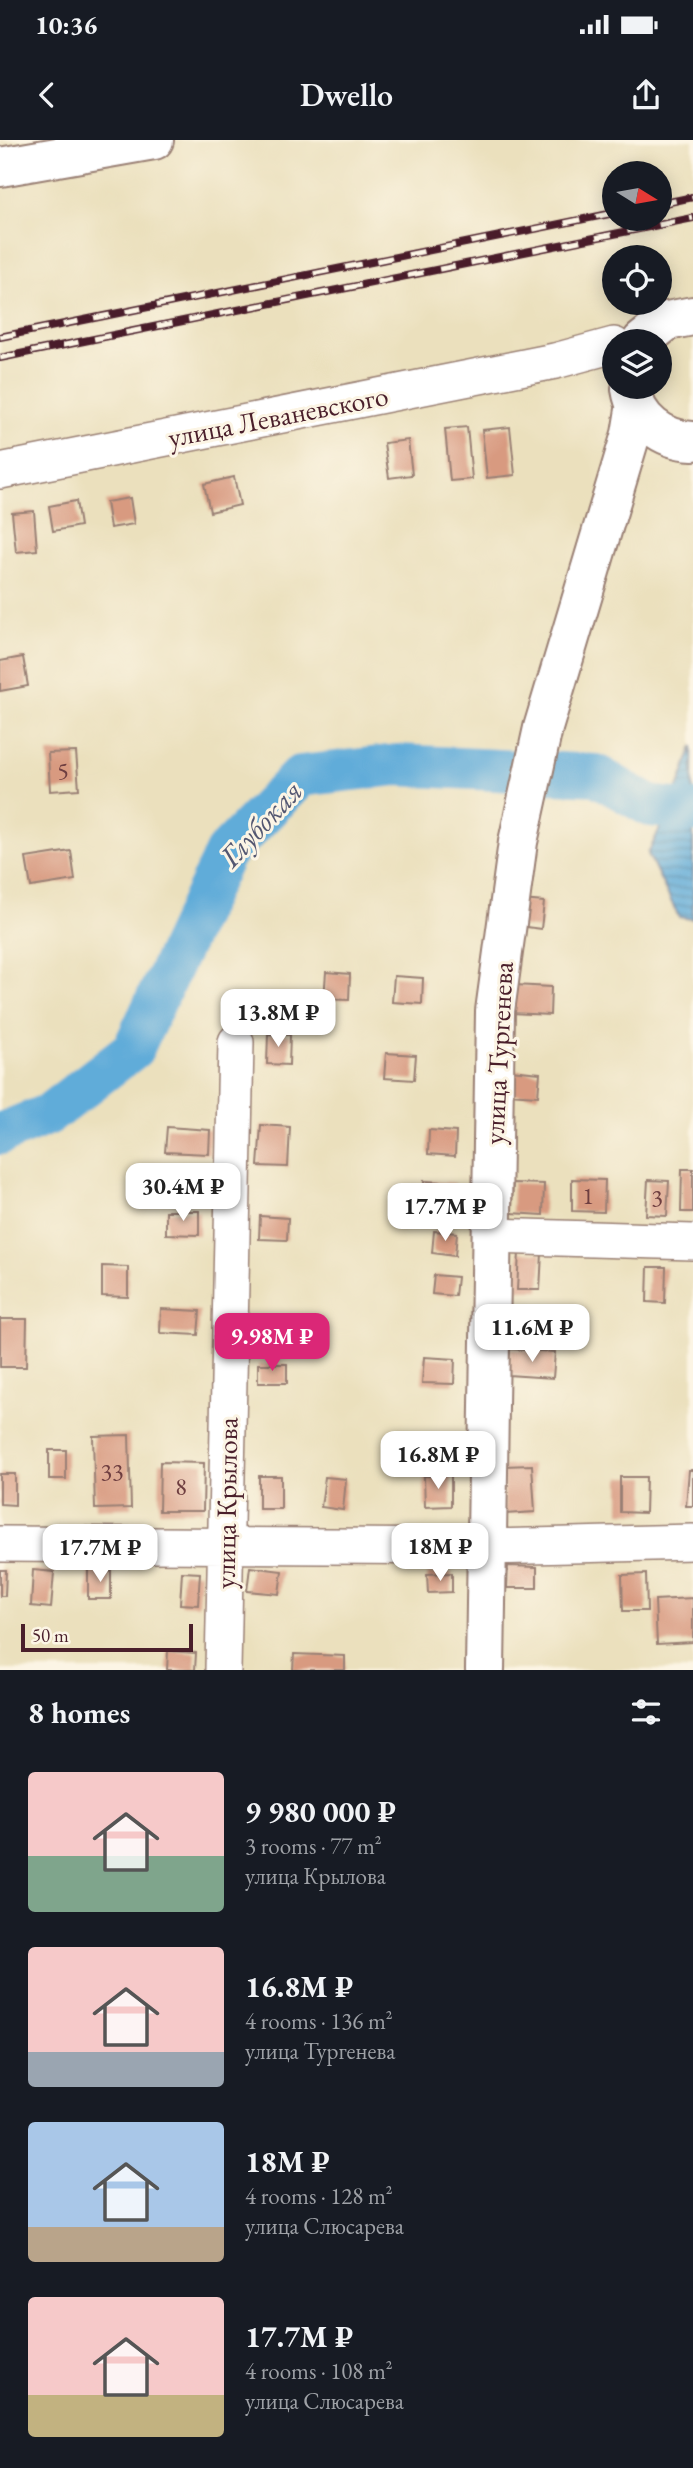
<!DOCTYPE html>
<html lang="en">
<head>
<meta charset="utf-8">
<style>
	:root { --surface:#171b24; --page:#20242c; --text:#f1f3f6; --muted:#9ea1a6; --accent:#db2777 }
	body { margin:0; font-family:"EB Garamond",serif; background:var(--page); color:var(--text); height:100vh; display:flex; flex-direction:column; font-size:26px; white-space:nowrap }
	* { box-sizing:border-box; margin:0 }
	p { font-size:23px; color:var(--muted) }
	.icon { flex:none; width:38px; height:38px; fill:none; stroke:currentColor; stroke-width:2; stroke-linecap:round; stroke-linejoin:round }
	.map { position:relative; height:1530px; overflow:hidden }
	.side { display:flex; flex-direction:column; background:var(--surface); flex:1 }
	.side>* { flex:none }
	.needle { width:46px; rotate:101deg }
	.tools { position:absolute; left:602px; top:21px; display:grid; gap:14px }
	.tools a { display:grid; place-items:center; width:70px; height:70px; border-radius:50%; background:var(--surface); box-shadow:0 4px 18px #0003; font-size:35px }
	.scale { position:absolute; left:21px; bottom:18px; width:172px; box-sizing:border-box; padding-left:7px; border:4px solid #4a1f2b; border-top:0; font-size:19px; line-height:24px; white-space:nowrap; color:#4a1f2b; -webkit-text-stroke:5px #fcf5e5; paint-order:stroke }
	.price { position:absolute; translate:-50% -60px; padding:0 16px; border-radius:14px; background:#fff; color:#222; font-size:23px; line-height:46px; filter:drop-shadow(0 2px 4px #0008) }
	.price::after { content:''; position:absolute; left:50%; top:42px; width:21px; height:16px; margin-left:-10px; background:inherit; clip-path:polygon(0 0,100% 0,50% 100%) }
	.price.current { background:var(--accent); color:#fff }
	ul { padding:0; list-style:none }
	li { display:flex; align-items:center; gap:21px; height:175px; padding:0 28px }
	li span { display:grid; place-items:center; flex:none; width:196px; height:140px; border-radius:7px; color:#555 }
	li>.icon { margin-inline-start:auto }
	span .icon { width:84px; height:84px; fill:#fffc; stroke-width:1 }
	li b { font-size:30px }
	h2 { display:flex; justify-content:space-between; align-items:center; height:84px; padding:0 28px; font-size:30px }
	.status { display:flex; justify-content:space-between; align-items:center; height:49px; padding:0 35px; background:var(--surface); direction:ltr }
	.status svg { height:19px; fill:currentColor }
	header { display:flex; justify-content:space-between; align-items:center; height:91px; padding:0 28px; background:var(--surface); font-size:32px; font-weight:600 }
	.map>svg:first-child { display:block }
</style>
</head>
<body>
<div class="status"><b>10:36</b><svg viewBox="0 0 49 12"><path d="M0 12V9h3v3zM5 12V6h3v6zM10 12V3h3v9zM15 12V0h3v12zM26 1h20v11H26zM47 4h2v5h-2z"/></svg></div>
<header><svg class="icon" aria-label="back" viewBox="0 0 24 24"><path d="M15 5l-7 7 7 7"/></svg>Dwello<svg class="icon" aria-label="share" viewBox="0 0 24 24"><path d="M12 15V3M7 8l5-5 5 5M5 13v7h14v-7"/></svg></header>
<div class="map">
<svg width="693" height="1530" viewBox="0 0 693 1530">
	<defs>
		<pattern id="water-rules" width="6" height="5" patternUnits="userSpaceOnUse" patternTransform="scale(1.75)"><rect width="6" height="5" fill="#60acd9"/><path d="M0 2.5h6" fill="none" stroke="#518bb0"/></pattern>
	</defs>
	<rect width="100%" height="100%" fill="#fcf5e5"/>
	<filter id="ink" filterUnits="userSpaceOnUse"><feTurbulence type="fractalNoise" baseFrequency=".0143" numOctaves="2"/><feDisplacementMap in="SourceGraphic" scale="14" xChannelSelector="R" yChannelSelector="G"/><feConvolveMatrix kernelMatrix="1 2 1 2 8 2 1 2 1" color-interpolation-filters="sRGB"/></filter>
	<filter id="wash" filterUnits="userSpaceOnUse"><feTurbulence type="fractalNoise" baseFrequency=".00686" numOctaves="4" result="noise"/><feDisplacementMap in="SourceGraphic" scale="28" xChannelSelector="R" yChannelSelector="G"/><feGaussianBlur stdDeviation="1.57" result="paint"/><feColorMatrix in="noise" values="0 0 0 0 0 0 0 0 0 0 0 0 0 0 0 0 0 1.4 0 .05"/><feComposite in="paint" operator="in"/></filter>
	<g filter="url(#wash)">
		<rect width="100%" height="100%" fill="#ebe0bd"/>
		<path fill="url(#water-rules)" stroke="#556682" stroke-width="2" d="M 693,606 L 693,779 L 679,777 L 648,714 L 677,651 Z"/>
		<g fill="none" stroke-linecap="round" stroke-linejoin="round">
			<path stroke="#60acd9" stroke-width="42" d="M 0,994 L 49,974 L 133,909 L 225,713 L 300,636 L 397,625 L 596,635 L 650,666 L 693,671"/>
		</g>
		<g id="blocks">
			<path fill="#d89a80" d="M 467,287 L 472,339 L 450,341 L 445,289 Z
				M 510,287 L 515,335 L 487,338 L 482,290 Z
				M 408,300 L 412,335 L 389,338 L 384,303 Z
				M 234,337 L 240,365 L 210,372 L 204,344 Z
				M 130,358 L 134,384 L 110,388 L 106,362 Z
				M 76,361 L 80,386 L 53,391 L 49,366 Z
				M 34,371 L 37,410 L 16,412 L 12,373 Z
				M 23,517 L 28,546 L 0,551 L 0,521 Z
				M 76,612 L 79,649 L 50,651 L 48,613 Z
				M 71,711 L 75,740 L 31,747 L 26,718 Z
				M 521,760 L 544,762 L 541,789 L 518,786 Z
				M 326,832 L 350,834 L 349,860 L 324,859 Z
				M 394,836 L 423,838 L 422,864 L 392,862 Z
				M 514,845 L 551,847 L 550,875 L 512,873 Z
				M 268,894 L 290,895 L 289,925 L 267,924 Z
				M 386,913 L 416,915 L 414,940 L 384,938 Z
				M 510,930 L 540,933 L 538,956 L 508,954 Z
				M 261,985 L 290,987 L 288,1027 L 258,1026 Z
				M 167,987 L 210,990 L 209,1014 L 165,1012 Z
				M 429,990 L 456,992 L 455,1016 L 428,1014 Z
				M 682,1029 L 693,1029 L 693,1072 L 681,1072 Z
				M 572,1039 L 605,1040 L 604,1072 L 572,1071 Z
				M 648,1040 L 669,1041 L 667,1076 L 646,1075 Z
				M 424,1041 L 455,1043 L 454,1063 L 424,1061 Z
				M 513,1043 L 544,1044 L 543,1075 L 512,1073 Z
				M 166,1071 L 199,1071 L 199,1095 L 166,1094 Z
				M 260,1076 L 288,1078 L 287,1100 L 259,1099 Z
				M 434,1091 L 457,1093 L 455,1116 L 432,1113 Z
				M 519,1112 L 542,1113 L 540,1150 L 517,1150 Z
				M 102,1126 L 128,1127 L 128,1157 L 102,1156 Z
				M 648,1127 L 666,1127 L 665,1163 L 647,1162 Z
				M 434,1135 L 457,1137 L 455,1156 L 432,1154 Z
				M 161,1169 L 200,1171 L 198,1195 L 160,1193 Z
				M 0,1179 L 27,1179 L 26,1227 L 0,1227 Z
				M 510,1209 L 555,1212 L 553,1238 L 508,1235 Z
				M 424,1217 L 455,1219 L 454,1244 L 422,1243 Z
				M 258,1224 L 287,1224 L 287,1243 L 258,1243 Z
				M 129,1295 L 131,1368 L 95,1369 L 93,1296 Z
				M 49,1310 L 66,1310 L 66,1339 L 49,1339 Z
				M 160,1322 L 204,1323 L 203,1371 L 159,1371 Z
				M 532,1325 L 535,1372 L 505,1374 L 503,1326 Z
				M 689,1330 L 693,1330 L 693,1366 L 686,1366 Z
				M 0,1334 L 15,1334 L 15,1365 L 0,1364 Z
				M 451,1335 L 451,1366 L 425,1367 L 424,1336 Z
				M 259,1336 L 281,1336 L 281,1369 L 259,1369 Z
				M 325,1337 L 346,1339 L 343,1370 L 321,1367 Z
				M 620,1337 L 646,1337 L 645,1373 L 620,1372 Z
				M 508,1426 L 537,1427 L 537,1448 L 507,1448 Z
				M 250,1427 L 282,1431 L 279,1454 L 247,1451 Z
				M 88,1429 L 111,1429 L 111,1459 L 88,1459 Z
				M 0,1430 L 6,1430 L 5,1456 L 0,1456 Z
				M 33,1430 L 54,1432 L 51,1468 L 31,1466 Z
				M 182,1432 L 200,1433 L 198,1465 L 180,1464 Z
				M 452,1433 L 452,1452 L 428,1453 L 427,1434 Z
				M 646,1434 L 647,1471 L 623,1471 L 622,1435 Z
				M 693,1458 L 693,1502 L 657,1504 L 655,1460 Z
				M 168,1511 L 196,1513 L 195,1530 L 167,1530 Z
				M 294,1514 L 345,1516 L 345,1530 L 293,1530 Z"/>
		</g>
	</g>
	<g filter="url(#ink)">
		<use href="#blocks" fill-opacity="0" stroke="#9a8074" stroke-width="2"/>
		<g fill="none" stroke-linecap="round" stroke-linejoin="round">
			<defs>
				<path id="minor" d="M 0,331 L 555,221 L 614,205
					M 492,1096 L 693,1102
					M 0,1404 L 487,1407 L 693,1402
					M 223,1530 L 236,902"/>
				<path id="major" d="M 0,27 L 154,0
					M 642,201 L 667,181 L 693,176
					M 631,249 C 636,280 663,300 693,301
					M 485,1530 L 495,871 L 518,702 L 543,588 L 631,294 L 636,264"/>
			</defs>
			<use href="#minor" stroke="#9a8074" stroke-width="38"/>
			<use href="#major" stroke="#9a8074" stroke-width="42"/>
			<use href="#minor" stroke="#fff" stroke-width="35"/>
			<use href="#major" stroke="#fff" stroke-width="38"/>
			<defs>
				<path id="rail" d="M 660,64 L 693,57
					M 0,197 L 614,73
					M 0,218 L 693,78"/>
			</defs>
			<use href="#rail" stroke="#4a1f2b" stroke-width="8"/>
			<use href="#rail" stroke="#fcf5e5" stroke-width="5" stroke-dasharray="16" stroke-linecap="butt"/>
		</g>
	</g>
	<g text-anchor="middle" stroke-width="6" stroke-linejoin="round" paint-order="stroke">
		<g font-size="24" fill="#6e3e40">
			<text x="63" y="639">5</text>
			<text x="588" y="1064">1</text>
			<text x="657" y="1066">3</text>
			<text x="112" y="1340">33</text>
			<text x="181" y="1355">8</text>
		</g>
		<g font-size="28" fill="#4a1f2b" stroke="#fcf5e5">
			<text transform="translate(278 276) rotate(-11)" y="10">улица Леваневского</text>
			<text transform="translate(498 913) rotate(-87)" y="10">улица Тургенева</text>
			<text transform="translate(226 1363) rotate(-89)" y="10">улица Крылова</text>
		</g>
		<g font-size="30" font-style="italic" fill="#535771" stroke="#fcf5e5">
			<text transform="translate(261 684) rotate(-47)" y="10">Глубокая</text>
		</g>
	</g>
</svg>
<div class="tools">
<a><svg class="needle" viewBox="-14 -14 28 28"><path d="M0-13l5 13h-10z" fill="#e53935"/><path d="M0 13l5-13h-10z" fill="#9ea1a6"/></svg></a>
<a><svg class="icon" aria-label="locate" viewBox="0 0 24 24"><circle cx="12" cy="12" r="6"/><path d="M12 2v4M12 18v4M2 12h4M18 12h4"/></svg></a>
<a><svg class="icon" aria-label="layers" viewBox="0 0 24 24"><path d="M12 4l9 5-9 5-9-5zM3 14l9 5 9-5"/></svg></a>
</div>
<div class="scale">50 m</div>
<b class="price" style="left:278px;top:909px">13.8M ₽</b>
<b class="price" style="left:183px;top:1083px">30.4M ₽</b>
<b class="price" style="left:445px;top:1103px">17.7M ₽</b>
<b class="price" style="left:532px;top:1224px">11.6M ₽</b>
<b class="price current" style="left:272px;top:1233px">9.98M ₽</b>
<b class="price" style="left:438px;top:1351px">16.8M ₽</b>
<b class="price" style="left:440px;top:1443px">18M ₽</b>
<b class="price" style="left:100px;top:1444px">17.7M ₽</b>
</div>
<section class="side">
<h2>8 homes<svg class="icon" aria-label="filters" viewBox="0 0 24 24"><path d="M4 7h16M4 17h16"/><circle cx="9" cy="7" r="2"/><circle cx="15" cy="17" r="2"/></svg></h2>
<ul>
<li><span style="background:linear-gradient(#f6c9c9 60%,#7fa58c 0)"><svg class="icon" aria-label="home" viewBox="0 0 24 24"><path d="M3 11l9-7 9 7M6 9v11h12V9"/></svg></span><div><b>9 980 000 ₽</b><p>3 rooms · 77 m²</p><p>улица Крылова</p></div></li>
<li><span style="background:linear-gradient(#f6c9c9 75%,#9aa5b1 0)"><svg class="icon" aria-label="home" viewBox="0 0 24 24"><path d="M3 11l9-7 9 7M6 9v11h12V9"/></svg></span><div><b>16.8M ₽</b><p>4 rooms · 136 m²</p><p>улица Тургенева</p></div></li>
<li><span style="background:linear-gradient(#a9c7e8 75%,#b9a48a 0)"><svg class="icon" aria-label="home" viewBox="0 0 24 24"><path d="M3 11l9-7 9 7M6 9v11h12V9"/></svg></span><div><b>18M ₽</b><p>4 rooms · 128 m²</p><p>улица Слюсарева</p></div></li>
<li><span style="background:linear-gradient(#f6c9c9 70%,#c2b280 0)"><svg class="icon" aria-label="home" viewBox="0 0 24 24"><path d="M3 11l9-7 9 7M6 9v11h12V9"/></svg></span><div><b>17.7M ₽</b><p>4 rooms · 108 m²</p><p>улица Слюсарева</p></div></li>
</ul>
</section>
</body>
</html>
